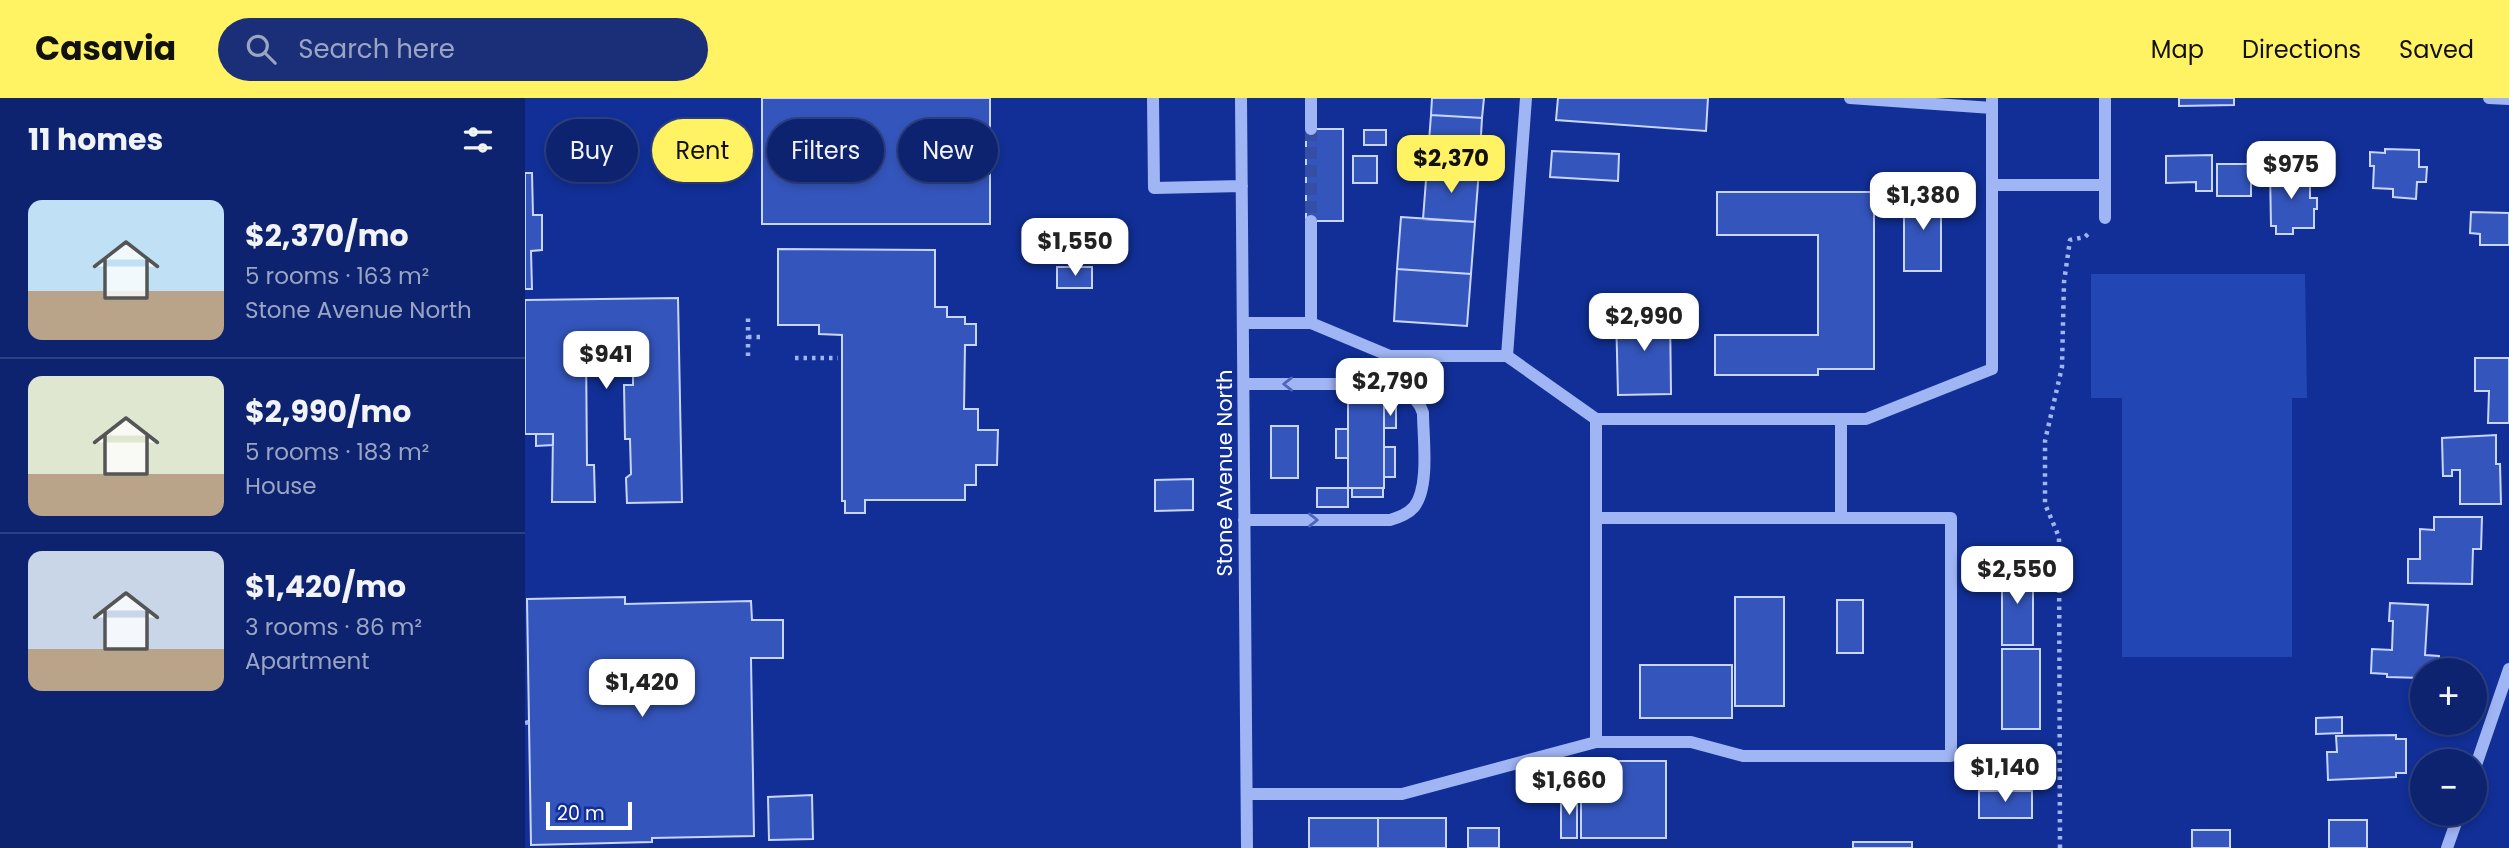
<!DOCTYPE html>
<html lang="en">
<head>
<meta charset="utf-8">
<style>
	:root { --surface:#0d2370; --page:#1b2f78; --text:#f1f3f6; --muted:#9aa4c3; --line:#2d4083; --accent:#fff263 }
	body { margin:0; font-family:Poppins,sans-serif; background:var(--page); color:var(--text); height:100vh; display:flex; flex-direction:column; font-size:26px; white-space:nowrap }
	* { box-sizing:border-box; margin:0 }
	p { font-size:23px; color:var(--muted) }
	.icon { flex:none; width:38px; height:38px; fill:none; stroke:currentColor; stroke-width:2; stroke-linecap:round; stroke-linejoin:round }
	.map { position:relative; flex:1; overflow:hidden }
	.sheet { display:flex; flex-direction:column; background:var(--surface); width:525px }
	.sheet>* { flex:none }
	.banner { position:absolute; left:21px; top:21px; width:665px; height:63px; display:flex; gap:14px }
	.tools { position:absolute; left:1885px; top:560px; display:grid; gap:14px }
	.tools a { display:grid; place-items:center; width:77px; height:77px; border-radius:50%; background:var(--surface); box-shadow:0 4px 10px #0003,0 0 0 2px var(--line); font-size:35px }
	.scale { position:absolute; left:21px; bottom:18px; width:86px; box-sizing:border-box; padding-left:7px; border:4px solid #fff; border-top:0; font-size:19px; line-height:24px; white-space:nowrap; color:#fff; -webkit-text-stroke:5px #112f96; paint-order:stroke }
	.price { position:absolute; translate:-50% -60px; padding:0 16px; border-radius:14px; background:#fff; color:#222; font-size:23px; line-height:46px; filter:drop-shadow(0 2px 4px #0008) }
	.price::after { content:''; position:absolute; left:50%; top:42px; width:21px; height:16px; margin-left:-10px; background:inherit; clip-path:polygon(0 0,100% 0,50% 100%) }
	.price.current { background:var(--accent); color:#111 }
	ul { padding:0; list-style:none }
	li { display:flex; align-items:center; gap:21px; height:175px; padding:0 28px }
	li+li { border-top:2px solid var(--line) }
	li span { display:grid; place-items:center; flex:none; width:196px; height:140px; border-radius:14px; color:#555 }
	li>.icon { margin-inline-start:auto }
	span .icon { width:84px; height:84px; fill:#fffc; stroke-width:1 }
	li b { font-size:30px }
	h2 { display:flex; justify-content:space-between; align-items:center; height:84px; padding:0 28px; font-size:30px }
	.tag { padding:0 24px; border-radius:32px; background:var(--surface); box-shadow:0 4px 10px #0003,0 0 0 2px var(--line); font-size:24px; line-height:63px }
	.tag.current { background:var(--accent); color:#111 }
	header { display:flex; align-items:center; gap:42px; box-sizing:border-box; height:98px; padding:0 35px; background:var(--accent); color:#111 }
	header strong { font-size:33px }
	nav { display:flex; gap:38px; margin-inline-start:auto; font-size:24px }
	.search { width:490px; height:63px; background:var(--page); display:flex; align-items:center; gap:18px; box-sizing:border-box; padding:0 24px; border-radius:38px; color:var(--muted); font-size:26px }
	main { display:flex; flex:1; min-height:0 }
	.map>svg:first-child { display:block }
</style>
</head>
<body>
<header>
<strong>Casavia</strong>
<div class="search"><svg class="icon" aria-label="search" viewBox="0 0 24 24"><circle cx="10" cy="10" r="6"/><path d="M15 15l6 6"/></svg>Search here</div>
<nav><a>Map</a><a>Directions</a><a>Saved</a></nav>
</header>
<main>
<section class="sheet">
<h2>11 homes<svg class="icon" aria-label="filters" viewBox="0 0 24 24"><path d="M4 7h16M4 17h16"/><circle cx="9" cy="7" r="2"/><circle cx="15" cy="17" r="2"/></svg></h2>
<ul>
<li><span style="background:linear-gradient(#bfe0f5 65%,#b9a48a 0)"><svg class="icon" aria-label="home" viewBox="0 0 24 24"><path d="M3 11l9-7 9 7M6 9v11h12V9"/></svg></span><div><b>$2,370/mo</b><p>5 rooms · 163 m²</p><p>Stone Avenue North</p></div></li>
<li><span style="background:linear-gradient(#dfe7d0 70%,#b9a48a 0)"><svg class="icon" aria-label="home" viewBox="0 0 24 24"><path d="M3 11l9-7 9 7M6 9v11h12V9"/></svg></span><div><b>$2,990/mo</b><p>5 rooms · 183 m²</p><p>House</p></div></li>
<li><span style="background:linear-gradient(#c9d6e8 70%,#b9a48a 0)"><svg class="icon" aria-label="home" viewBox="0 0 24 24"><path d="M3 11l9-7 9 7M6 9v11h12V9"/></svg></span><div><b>$1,420/mo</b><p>3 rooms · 86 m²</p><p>Apartment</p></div></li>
</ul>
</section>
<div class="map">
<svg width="1984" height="750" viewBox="0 0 1984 750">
	<rect width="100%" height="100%" fill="#112f96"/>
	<path fill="#2346b5" d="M 1566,176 L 1780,176 L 1782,300 L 1767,300 L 1767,559 L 1597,559 L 1597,300 L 1566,300 Z"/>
	<path fill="#3455bc" stroke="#c8d5fe" stroke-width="2" d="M 237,0 L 465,0 L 465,126 L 237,126 Z
		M 907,0 L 959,0 L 957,20 L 906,17 Z
		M 1033,0 L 1183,0 L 1181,33 L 1031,22 Z
		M 1654,0 L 1709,0 L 1709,7 L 1654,8 Z
		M 906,17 L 957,20 L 954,72 L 902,69 Z
		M 781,31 L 818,31 L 818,123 L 781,123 Z
		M 839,32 L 861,32 L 861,47 L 839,47 Z
		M 1860,51 L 1894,52 L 1894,69 L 1902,69 L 1901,84 L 1892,84 L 1891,101 L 1868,99 L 1868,91 L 1848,90 L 1849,68 L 1845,68 L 1845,54 L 1860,55 Z
		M 1027,53 L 1094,56 L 1093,83 L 1025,79 Z
		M 1687,57 L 1687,93 L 1671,93 L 1671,84 L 1641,85 L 1641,58 Z
		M 828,58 L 852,58 L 852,85 L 828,85 Z
		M 1692,66 L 1726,66 L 1726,98 L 1692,98 Z
		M 902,69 L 954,72 L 950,124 L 898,121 Z
		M 1745,72 L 1785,72 L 1785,100 L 1792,100 L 1792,111 L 1789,111 L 1789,130 L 1768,130 L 1768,136 L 1751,136 L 1751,128 L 1746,128 Z
		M 0,75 L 7,75 L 8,117 L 17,117 L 17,152 L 6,153 L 7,191 L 0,191 Z
		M 1192,94 L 1349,94 L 1349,271 L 1293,271 L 1293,277 L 1190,277 L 1190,237 L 1293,237 L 1293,137 L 1192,137 Z
		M 1379,95 L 1416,95 L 1416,173 L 1379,173 Z
		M 1946,114 L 1984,115 L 1984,147 L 1955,147 L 1955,136 L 1945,135 Z
		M 876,119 L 950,124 L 946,176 L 872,171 Z
		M 253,151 L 410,152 L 410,209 L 422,209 L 422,219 L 440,219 L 440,226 L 451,226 L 451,247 L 440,247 L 439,311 L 453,311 L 453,332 L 473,332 L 472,367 L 451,367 L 451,387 L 440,387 L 440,402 L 340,402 L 340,415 L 320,415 L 320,403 L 317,403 L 317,237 L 294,236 L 294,227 L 253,227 Z
		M 532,169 L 567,169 L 567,190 L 532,190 Z
		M 872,171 L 946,176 L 942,228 L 869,223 Z
		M 153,200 L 157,404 L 102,405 L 101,380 L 106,376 L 105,341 L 100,341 L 99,287 L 108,287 L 108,247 L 61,248 L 62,367 L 69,367 L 70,404 L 27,404 L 28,336 L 0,336 L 0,202 Z
		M 1145,214 L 1146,296 L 1093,297 L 1091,215 Z
		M 1950,260 L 1984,260 L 1984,325 L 1963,325 L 1964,293 L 1950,293 Z
		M 823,280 L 859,280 L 859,390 L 823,390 Z
		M 859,310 L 871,310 L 871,330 L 859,330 Z
		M 746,328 L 773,328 L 773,380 L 746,380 Z
		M 811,331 L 823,331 L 823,360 L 811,360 Z
		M 11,336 L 28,336 L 28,347 L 11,348 Z
		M 1971,337 L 1971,366 L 1975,366 L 1976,406 L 1935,406 L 1935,372 L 1927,372 L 1927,378 L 1918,378 L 1917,340 Z
		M 859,349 L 870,349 L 870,379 L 859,379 Z
		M 668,381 L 668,412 L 630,413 L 630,382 Z
		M 792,390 L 823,390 L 823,409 L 792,409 Z
		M 827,390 L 858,390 L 858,399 L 827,399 Z
		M 1909,419 L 1957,419 L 1956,451 L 1948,451 L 1947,486 L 1883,485 L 1883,461 L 1895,461 L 1895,431 L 1909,432 Z
		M 1477,468 L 1508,468 L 1508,547 L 1477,547 Z
		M 100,499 L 100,506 L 226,503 L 227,522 L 258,522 L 258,560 L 226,560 L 229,738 L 127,740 L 127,744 L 6,747 L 2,501 Z
		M 1210,499 L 1259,499 L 1259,608 L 1210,608 Z
		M 1312,502 L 1338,502 L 1338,555 L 1312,555 Z
		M 1865,505 L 1903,507 L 1900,557 L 1914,558 L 1914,572 L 1897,572 L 1897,580 L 1862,579 L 1862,576 L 1846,575 L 1847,551 L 1867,552 L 1868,523 L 1864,523 Z
		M 1477,551 L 1515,551 L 1515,631 L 1477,631 Z
		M 1115,567 L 1207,567 L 1207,620 L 1115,620 Z
		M 1817,619 L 1817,635 L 1791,636 L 1791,620 Z
		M 1871,637 L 1871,641 L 1881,641 L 1881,675 L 1871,675 L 1871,679 L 1803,682 L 1802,654 L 1812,654 L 1811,638 Z
		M 1467,661 L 1507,661 L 1507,677 L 1467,677 Z
		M 1084,663 L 1141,663 L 1141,740 L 1056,740 L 1056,688 L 1084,688 Z
		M 1454,693 L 1507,693 L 1507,720 L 1454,720 Z
		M 287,697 L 288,741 L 244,742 L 243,699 Z
		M 1036,698 L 1052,698 L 1052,740 L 1036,740 Z
		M 784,720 L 853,720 L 853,750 L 784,750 Z
		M 853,720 L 921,720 L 921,750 L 853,750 Z
		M 1804,722 L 1842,722 L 1842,750 L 1804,750 Z
		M 943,730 L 974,730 L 974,750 L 943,750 Z
		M 1667,732 L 1705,732 L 1705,750 L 1667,750 Z
		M 1328,744 L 1387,744 L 1387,750 L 1328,750 Z"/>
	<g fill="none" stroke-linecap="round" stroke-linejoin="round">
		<path stroke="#354ea6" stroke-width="12" stroke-dasharray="12 6" stroke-linecap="butt" d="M 786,31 L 786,123"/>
		<path stroke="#a0b5f3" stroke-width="4.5" stroke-dasharray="3.5 5" stroke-linecap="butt" d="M 223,239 L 235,239
			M 223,258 L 223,217
			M 270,260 L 313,260
			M 0,625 L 4,624
			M 1535,750 L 1534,439 L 1520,406 L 1520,343 L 1537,269 L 1539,184 L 1545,142 L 1560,139 L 1566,133"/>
		<path stroke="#a0b5f3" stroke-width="12" d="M 628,0 L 629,90 L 717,88
			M 716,0 L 722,750
			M 786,0 L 786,31
			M 1001,0 L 982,258 L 1071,321
			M 1325,0 L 1467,10
			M 1580,0 L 1580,120
			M 1964,0 L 1984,1
			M 1467,87 L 1580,87
			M 718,225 L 786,225 L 786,123
			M 786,225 L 865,258 L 982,258
			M 719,286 L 812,286 C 841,301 885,276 898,315 C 898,340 905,389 889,409 C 883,416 875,419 865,422 L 719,422
			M 1316,321 L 1316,420
			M 1071,644 L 1071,321 L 1341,321 L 1467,271 L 1467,0
			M 1950,670 L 1984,571
			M 722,696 L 877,696 L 1071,644 L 1166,644 L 1218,658 L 1426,658 L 1426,420 L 1071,420
			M 1922,750 L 1934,716"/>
	</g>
	<defs><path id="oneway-chevron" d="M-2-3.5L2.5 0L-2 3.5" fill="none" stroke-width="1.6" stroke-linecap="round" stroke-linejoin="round" transform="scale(1.75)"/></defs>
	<g stroke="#4a65bb">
		<use href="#oneway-chevron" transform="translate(763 286) rotate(180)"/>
		<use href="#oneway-chevron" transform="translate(788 422)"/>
	</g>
	<g text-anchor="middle" stroke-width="5" stroke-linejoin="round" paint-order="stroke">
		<g font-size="21" fill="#fff" stroke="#112f96">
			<text transform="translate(700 375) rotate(-90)" y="7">Stone Avenue North</text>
		</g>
	</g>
</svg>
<div class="tools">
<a>+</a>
<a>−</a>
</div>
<div class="scale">20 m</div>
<b class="price current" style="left:926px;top:97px">$2,370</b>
<b class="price" style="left:1766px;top:103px">$975</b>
<b class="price" style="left:1398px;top:134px">$1,380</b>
<b class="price" style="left:550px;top:180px">$1,550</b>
<b class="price" style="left:1119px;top:255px">$2,990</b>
<b class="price" style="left:81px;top:293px">$941</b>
<b class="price" style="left:865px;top:320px">$2,790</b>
<b class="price" style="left:1492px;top:508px">$2,550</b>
<b class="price" style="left:117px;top:621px">$1,420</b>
<b class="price" style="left:1480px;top:706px">$1,140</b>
<b class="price" style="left:1044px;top:719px">$1,660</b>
<div class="banner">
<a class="tag">Buy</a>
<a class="tag current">Rent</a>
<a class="tag">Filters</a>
<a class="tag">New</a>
</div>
</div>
</main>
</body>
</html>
